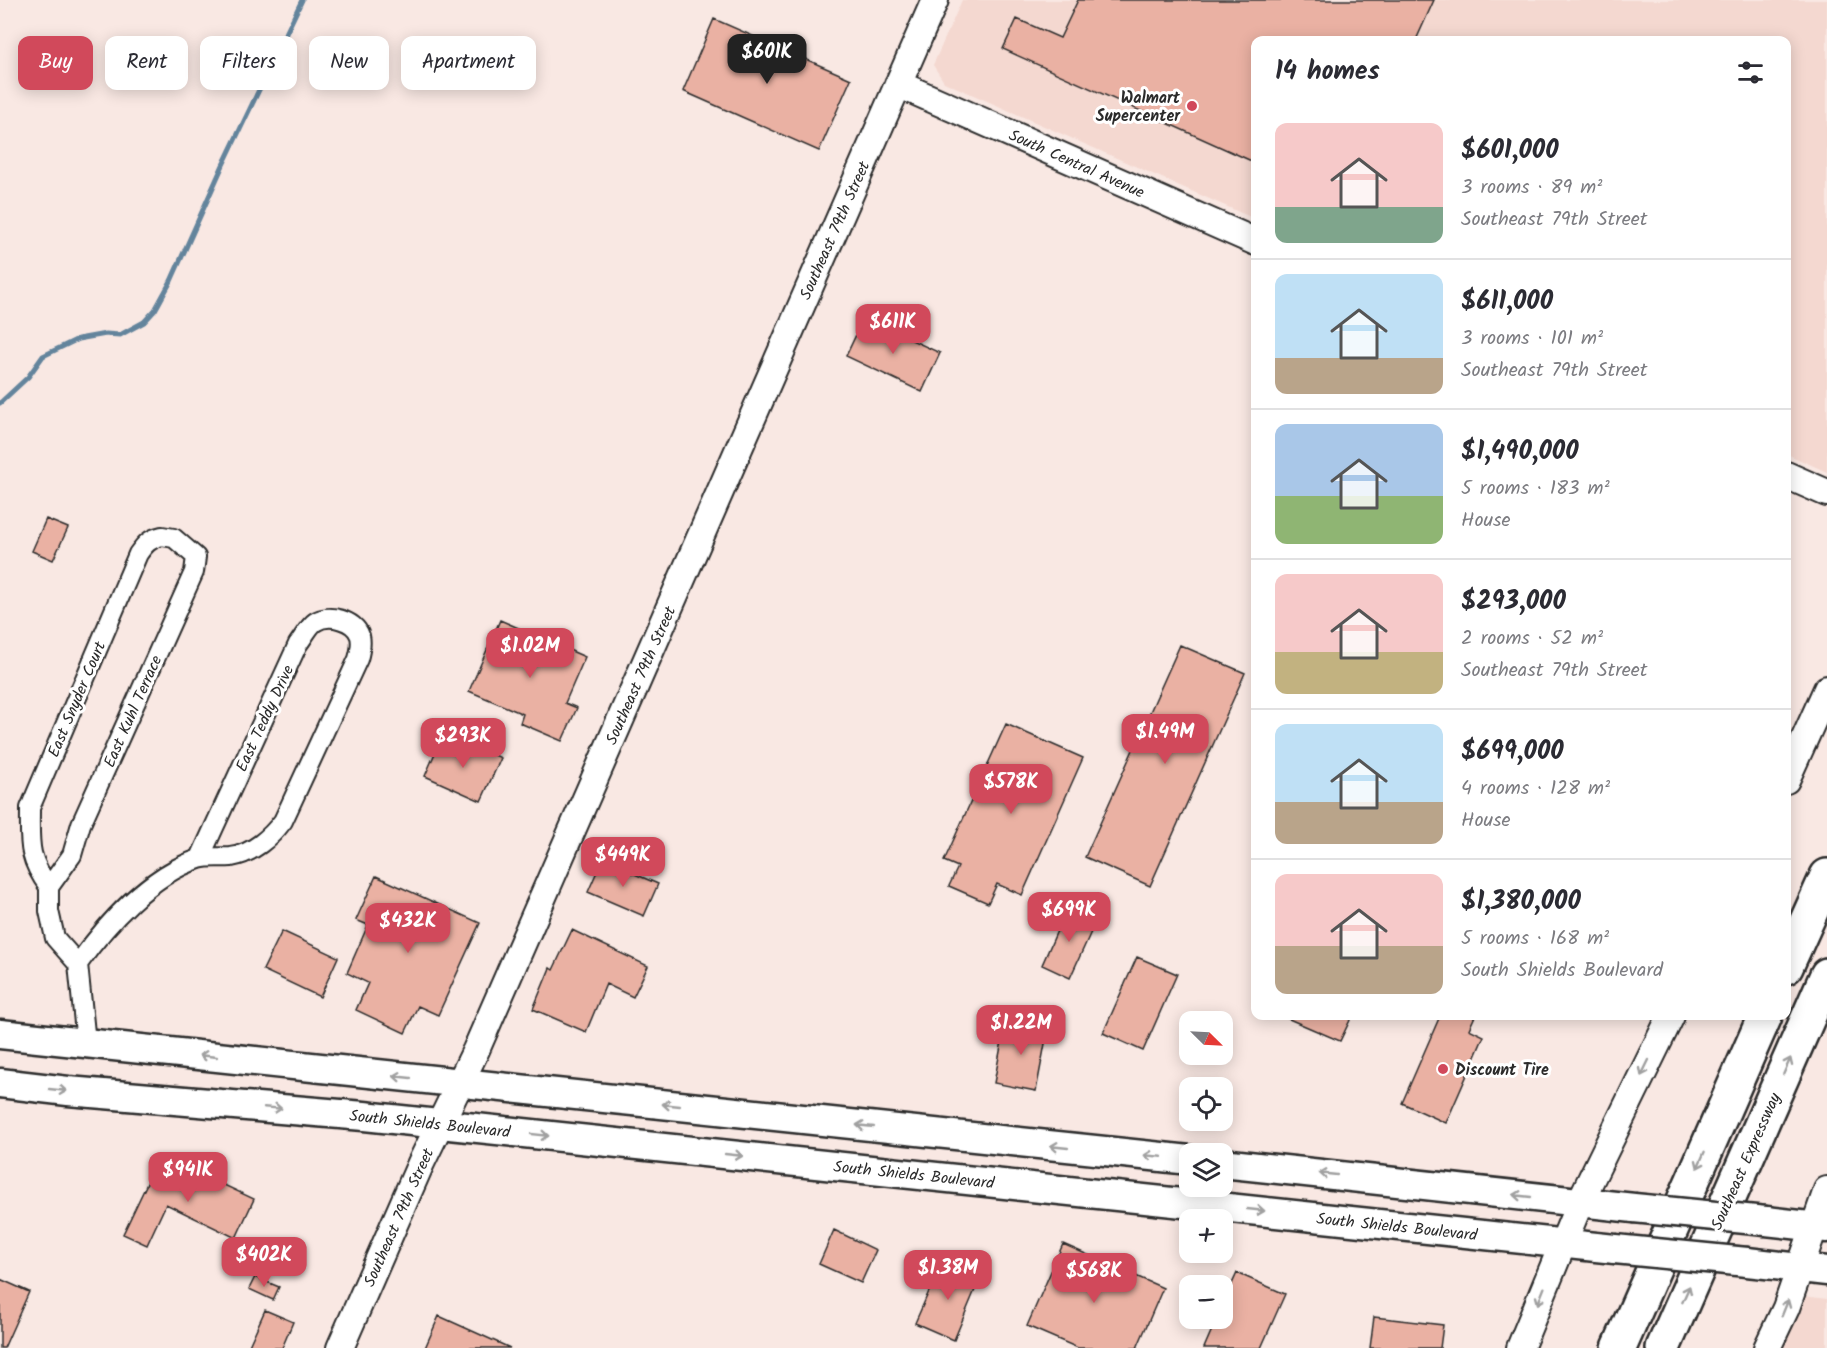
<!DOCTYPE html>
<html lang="en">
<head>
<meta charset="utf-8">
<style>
	:root { --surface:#fff; --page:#f2f2f3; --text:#2b2b33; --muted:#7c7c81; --line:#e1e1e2; --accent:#d1495b }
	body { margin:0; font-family:Kalam,sans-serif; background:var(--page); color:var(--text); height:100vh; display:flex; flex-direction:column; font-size:22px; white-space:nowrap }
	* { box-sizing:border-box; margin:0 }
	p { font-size:20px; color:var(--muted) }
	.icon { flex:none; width:33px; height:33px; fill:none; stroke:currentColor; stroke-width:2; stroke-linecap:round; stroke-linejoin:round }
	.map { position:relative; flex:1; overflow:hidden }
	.panel { position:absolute; left:1251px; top:36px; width:540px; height:984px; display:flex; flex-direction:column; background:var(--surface); border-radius:12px; box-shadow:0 3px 15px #0003 }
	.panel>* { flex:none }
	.hud { position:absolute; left:18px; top:36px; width:570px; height:54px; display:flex; gap:12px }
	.needle { width:39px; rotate:114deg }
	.tools { position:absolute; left:1179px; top:1011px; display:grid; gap:12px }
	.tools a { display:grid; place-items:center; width:54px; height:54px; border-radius:12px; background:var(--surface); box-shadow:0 3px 15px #0003; font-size:30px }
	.price { position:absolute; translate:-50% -51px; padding:0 14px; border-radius:12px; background:var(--accent); color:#fff; font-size:20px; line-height:39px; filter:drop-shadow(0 2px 3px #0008) }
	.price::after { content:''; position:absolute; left:50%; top:36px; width:18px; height:14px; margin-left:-9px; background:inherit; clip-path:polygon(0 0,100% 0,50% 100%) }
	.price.active { background:#222; color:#fff }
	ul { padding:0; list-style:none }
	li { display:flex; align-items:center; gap:18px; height:150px; padding:0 24px }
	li+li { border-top:2px solid var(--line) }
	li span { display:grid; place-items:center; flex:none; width:168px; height:120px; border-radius:12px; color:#555 }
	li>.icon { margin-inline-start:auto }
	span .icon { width:72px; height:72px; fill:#fffc; stroke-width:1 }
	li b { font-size:26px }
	h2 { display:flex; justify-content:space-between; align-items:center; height:72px; padding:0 24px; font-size:26px }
	.pill { padding:0 21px; border-radius:12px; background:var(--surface); box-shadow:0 3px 15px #0003; font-size:21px; line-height:54px }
	.pill.active { background:var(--accent); color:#fff }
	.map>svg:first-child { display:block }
</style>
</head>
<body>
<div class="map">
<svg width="1827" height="1348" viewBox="0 0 1827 1348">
	<rect width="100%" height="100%" fill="#f9e8e3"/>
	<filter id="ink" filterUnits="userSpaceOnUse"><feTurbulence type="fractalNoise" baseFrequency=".0167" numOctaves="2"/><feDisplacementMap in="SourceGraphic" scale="12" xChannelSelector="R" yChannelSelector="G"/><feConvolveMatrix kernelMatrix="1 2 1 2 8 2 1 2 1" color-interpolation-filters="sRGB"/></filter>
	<g filter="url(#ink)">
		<path fill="#f4d8d0" d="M 962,0 L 1827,0 L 1827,472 L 1787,454 L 1786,40 L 1256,40 L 1255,219 L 944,82 L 933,65 Z
			M 1804,1296 L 1827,1299 L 1827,1348 L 1780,1348 Z"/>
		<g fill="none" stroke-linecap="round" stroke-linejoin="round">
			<path stroke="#64849c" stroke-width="5" d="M 0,403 L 28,377 L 43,356 L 78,339 L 106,334 L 120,335 L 144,322 L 155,310 L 171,281 L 223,165 L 302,0"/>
		</g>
		<path fill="#eab1a3" stroke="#2b2b2b" stroke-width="1.5" d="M 1078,0 L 1434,0 L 1416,40 L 1256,40 L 1256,163 L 1003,49 L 1017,19 L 1060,38 Z
			M 714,19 L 851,79 L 819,151 L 683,91 Z
			M 864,318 L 940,353 L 922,392 L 846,356 Z
			M 46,519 L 68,528 L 53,560 L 32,551 Z
			M 500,620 L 585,657 L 565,703 L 577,708 L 562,741 L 520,723 L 523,714 L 469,691 Z
			M 1180,645 L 1245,673 L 1150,886 L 1085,857 Z
			M 1006,724 L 1083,758 L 1022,895 L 997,884 L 988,903 L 949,886 L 958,867 L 944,861 Z
			M 442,737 L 482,755 L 484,750 L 501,758 L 481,801 L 425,776 Z
			M 602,860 L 658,884 L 644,916 L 588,892 Z
			M 376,876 L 480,923 L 438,1015 L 418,1006 L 405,1033 L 356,1010 L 368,983 L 347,973 L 368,925 L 356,920 Z
			M 1067,908 L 1096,921 L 1070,978 L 1042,965 Z
			M 572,930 L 648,966 L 633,997 L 606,984 L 586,1032 L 533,1009 L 550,968 L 553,970 Z
			M 282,931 L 338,957 L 320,997 L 263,970 Z
			M 1137,957 L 1177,974 L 1143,1051 L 1103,1033 Z
			M 1282,1016 L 1352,1016 L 1340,1041 Z
			M 1440,1016 L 1475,1016 L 1469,1029 L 1484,1036 L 1446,1123 L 1402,1103 Z
			M 1006,1020 L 1048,1028 L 1036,1091 L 994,1083 Z
			M 173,1161 L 254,1199 L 236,1238 L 166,1204 L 147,1245 L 123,1234 L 151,1175 L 163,1181 Z
			M 834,1230 L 876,1250 L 861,1283 L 819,1264 Z
			M 1063,1244 L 1163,1288 L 1137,1348 L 1078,1348 L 1027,1326 Z
			M 942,1262 L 980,1278 L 954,1340 L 915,1323 Z
			M 1237,1273 L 1285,1294 L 1261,1348 L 1204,1348 L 1217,1318 L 1222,1318 L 1222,1306 Z
			M 255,1277 L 279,1287 L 273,1300 L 249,1289 Z
			M 0,1279 L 29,1292 L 4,1348 L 0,1348 Z
			M 265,1310 L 293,1322 L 282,1348 L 248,1348 Z
			M 439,1316 L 510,1348 L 425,1348 Z
			M 1374,1317 L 1443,1325 L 1440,1348 L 1370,1348 Z"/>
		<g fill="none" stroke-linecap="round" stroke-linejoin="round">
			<defs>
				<path id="street" d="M 162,536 L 174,538 L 196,557 L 194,572 L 81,824 L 72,855 L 49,887 C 27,857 30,843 30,808 L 138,554 C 145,544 149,539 162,536 Z
					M 49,887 L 49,911 L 55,938 L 78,964 L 86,1043
					M 78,964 C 107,923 150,875 199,859 C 209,856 221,858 231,857 C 252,854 271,837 283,821 L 358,659 C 360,652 362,644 360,636 C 355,620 329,613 315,622 C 309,626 303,638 298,644 L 200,858"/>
				<path id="secondary" d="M 898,84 L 1256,242
					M 1786,475 L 1827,493
					M 1786,780 L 1827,689
					M 340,1348 L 421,1163 L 476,1050 L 935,0
					M 1520,1348 L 1580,1202 L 1671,1016
					M 1767,1348 L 1786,1308 L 1827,1190"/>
				<path id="primary" d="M 0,1034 L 1190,1160
					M 0,1083 L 68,1091 L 364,1116 L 1615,1249
					M 1222,1163 L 1634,1208
					M 1766,1221 L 1827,1228
					M 1747,1262 L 1827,1271"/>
				<path id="highway" d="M 1786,967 L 1827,876
					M 1619,1348 L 1765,1016
					M 1663,1348 L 1827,975"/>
			</defs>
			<use href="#street" stroke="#2b2b2b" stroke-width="22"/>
			<use href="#secondary" stroke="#2b2b2b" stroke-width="30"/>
			<use href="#primary" stroke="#2b2b2b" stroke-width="33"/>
			<use href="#highway" stroke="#2b2b2b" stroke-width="38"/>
			<use href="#street" stroke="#fff" stroke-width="18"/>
			<use href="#secondary" stroke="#fff" stroke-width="26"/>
			<use href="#primary" stroke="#fff" stroke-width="28"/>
			<use href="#highway" stroke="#fff" stroke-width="33"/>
			<defs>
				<path id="primary-bridge" d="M 1634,1208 L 1766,1221
					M 1615,1249 L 1747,1262"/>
			</defs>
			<use href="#primary-bridge" stroke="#2b2b2b" stroke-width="33" stroke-linecap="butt"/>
			<use href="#primary-bridge" stroke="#fff" stroke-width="28"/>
		</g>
		<defs><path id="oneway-shaft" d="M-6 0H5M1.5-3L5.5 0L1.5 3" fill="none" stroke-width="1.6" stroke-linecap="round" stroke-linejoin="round" transform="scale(1.5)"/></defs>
		<g stroke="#a0a0a0">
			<use href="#oneway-shaft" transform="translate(208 1056) rotate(-174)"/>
			<use href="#oneway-shaft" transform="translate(1787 1066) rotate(-66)"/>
			<use href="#oneway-shaft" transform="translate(1645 1068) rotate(116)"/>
			<use href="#oneway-shaft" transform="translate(402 1077) rotate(-174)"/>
			<use href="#oneway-shaft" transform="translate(58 1090) rotate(6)"/>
			<use href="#oneway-shaft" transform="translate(671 1105) rotate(-174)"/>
			<use href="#oneway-shaft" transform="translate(273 1108) rotate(5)"/>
			<use href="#oneway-shaft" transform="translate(865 1126) rotate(-174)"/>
			<use href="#oneway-shaft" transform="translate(540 1135) rotate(6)"/>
			<use href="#oneway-shaft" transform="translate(1059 1147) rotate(-174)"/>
			<use href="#oneway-shaft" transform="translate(734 1155) rotate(6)"/>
			<use href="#oneway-shaft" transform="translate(1153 1156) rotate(-175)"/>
			<use href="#oneway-shaft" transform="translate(1701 1160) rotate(114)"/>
			<use href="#oneway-shaft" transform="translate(1328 1174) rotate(-174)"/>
			<use href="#oneway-shaft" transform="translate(1522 1196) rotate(-174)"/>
			<use href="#oneway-shaft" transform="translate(1256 1210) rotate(6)"/>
			<use href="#oneway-shaft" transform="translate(1686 1294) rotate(-66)"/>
			<use href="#oneway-shaft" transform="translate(1541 1296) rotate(112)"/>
			<use href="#oneway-shaft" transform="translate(1785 1308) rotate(-68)"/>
		</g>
	</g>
	<g fill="#d1495b" stroke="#fff" stroke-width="2">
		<circle cx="1192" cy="106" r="6"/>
		<circle cx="1443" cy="1069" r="6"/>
	</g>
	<g text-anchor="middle" stroke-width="6" stroke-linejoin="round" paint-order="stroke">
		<g font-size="16" font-weight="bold" fill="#2b2b2b" stroke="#fff" text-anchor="end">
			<text x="1180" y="103">Walmart<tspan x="1180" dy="18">Supercenter</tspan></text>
			<text x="1455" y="1075" text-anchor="start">Discount Tire</text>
		</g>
		<g font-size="16" fill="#2b2b2b" stroke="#fff">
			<text transform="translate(1077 163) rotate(24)" y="6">South Central Avenue</text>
			<text transform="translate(834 230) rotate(-66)" y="6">Southeast 79th Street</text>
			<text transform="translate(640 675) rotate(-66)" y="6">Southeast 79th Street</text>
			<text transform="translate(76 699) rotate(-67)" y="6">East Snyder Court</text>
			<text transform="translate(132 711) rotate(-66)" y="6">East Kuhl Terrace</text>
			<text transform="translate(264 718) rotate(-65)" y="6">East Teddy Drive</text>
			<text transform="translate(430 1123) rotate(6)" y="6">South Shields Boulevard</text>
			<text transform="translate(1745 1161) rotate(-66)" y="6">Southeast Expressway</text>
			<text transform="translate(914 1174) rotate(6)" y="6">South Shields Boulevard</text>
			<text transform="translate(398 1217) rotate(-66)" y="6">Southeast 79th Street</text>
			<text transform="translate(1397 1226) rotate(6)" y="6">South Shields Boulevard</text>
		</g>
	</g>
</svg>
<div class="tools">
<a><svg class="needle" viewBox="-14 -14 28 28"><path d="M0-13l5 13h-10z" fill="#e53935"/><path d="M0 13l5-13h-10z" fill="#7c7c81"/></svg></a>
<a><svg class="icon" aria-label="locate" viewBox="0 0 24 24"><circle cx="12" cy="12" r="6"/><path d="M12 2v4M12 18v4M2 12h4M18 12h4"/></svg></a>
<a><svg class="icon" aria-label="layers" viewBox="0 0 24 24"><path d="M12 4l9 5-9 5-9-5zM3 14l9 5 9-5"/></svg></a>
<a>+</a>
<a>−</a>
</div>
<b class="price active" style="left:767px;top:85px">$601K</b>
<b class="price" style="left:893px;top:355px">$611K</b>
<b class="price" style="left:530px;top:679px">$1.02M</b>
<b class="price" style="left:1165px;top:765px">$1.49M</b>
<b class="price" style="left:463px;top:769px">$293K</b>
<b class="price" style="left:1011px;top:815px">$578K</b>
<b class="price" style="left:623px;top:888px">$449K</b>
<b class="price" style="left:1069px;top:943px">$699K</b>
<b class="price" style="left:408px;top:954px">$432K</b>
<b class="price" style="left:1021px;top:1056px">$1.22M</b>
<b class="price" style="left:188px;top:1203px">$941K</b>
<b class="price" style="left:264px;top:1288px">$402K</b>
<b class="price" style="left:948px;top:1301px">$1.38M</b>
<b class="price" style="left:1094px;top:1304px">$568K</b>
<div class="hud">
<a class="pill active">Buy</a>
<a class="pill">Rent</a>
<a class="pill">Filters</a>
<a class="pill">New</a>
<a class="pill">Apartment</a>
</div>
<section class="panel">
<h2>14 homes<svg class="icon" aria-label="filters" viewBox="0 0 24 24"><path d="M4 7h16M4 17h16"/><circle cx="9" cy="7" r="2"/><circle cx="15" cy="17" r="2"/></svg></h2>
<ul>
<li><span style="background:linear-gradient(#f6c9c9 70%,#7fa58c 0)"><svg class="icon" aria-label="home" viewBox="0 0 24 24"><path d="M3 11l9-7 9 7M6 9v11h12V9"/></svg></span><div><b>$601,000</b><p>3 rooms · 89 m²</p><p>Southeast 79th Street</p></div></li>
<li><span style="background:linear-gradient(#bfe0f5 70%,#b9a48a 0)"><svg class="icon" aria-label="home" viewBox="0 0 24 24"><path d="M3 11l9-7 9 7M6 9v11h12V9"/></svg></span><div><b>$611,000</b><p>3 rooms · 101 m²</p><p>Southeast 79th Street</p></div></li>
<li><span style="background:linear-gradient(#a9c7e8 60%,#8fb573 0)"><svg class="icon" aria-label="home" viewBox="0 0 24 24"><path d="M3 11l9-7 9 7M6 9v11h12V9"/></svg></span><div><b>$1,490,000</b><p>5 rooms · 183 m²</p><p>House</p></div></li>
<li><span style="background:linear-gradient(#f6c9c9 65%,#c2b280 0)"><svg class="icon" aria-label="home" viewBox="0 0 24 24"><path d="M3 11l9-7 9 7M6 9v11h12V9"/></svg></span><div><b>$293,000</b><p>2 rooms · 52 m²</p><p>Southeast 79th Street</p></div></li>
<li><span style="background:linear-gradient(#bfe0f5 65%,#b9a48a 0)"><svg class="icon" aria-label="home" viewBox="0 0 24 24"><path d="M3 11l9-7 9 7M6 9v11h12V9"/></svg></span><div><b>$699,000</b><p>4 rooms · 128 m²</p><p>House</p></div></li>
<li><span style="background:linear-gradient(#f6c9c9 60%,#b9a48a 0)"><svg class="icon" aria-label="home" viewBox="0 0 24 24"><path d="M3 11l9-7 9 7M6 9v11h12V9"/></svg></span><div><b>$1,380,000</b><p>5 rooms · 168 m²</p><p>South Shields Boulevard</p></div></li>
</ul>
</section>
</div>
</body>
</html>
